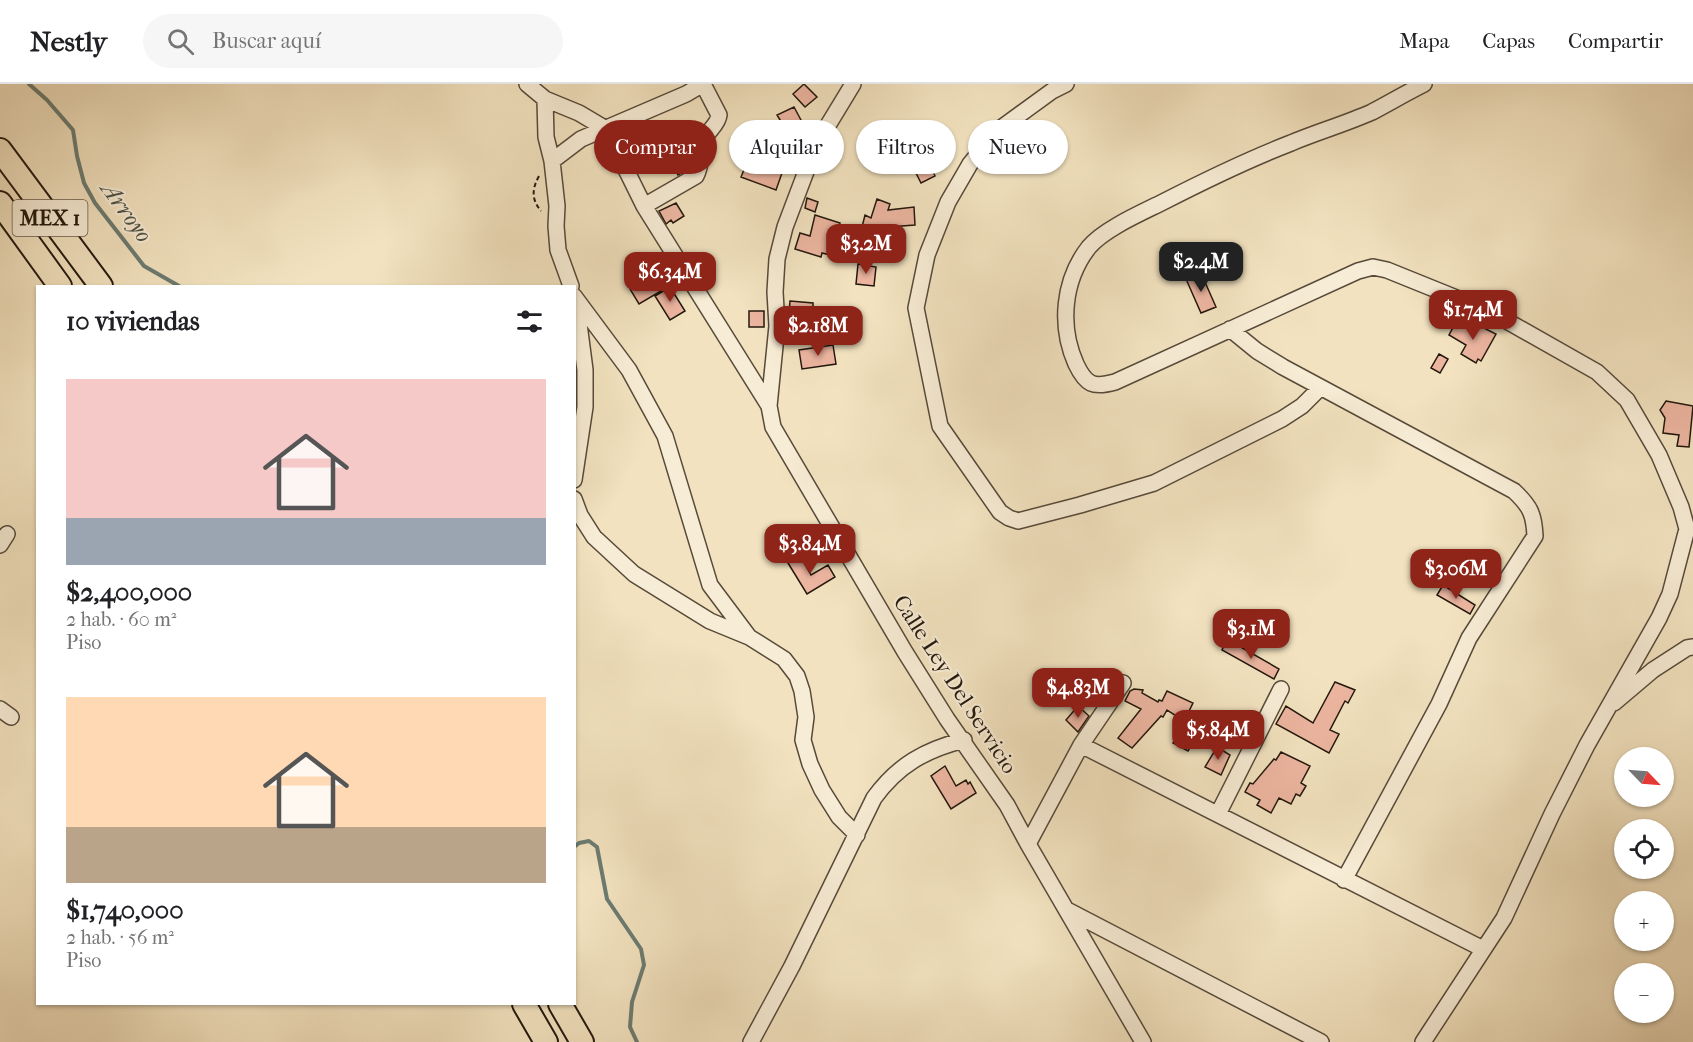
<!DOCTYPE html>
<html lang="es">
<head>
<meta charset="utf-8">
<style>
	:root { --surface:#fff; --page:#f6f6f6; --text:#202124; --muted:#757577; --line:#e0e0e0; --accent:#8f2418 }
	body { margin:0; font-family:"IM FELL French Canon",serif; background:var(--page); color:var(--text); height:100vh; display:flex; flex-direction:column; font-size:22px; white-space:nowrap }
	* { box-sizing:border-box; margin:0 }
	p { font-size:20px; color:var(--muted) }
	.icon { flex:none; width:33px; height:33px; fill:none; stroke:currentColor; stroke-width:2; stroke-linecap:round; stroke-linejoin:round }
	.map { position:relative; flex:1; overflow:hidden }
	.sheet { position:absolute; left:36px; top:201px; width:540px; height:720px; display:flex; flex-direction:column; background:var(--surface); border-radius:0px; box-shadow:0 2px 4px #0004 }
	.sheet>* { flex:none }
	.top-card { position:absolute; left:594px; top:36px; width:570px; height:54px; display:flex; gap:12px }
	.needle { width:39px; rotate:115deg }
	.tools { position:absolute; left:1614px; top:663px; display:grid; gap:12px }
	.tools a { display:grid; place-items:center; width:60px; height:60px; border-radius:50%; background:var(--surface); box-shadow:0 2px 4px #0004; font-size:30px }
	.price { position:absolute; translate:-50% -51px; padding:0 14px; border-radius:12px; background:var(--accent); color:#fff; font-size:20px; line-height:39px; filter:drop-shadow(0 2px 3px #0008) }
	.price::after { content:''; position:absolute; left:50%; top:36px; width:18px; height:14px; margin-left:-9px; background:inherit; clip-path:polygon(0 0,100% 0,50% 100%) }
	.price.current { background:#222; color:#fff }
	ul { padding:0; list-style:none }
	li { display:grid; align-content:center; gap:12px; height:318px; padding:0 30px }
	li span { display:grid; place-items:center; height:186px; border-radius:0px; color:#555 }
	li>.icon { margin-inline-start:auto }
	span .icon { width:108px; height:108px; fill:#fffc; stroke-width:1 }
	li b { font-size:26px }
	h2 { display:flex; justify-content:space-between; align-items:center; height:72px; padding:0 30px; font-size:26px }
	.tag { padding:0 21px; border-radius:27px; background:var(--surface); box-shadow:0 2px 4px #0004; font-size:21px; line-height:54px }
	.tag.current { background:var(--accent); color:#fff }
	header { display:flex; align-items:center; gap:36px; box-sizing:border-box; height:84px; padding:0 30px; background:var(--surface); border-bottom:2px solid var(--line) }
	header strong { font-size:28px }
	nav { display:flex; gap:33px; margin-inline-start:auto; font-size:21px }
	.search { width:420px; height:54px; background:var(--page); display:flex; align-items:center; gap:15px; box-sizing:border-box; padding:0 21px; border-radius:33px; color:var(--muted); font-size:22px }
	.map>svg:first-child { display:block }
</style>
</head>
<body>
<header>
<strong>Nestly</strong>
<div class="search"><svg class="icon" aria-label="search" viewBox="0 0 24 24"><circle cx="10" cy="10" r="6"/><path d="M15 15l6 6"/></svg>Buscar aquí</div>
<nav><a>Mapa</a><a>Capas</a><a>Compartir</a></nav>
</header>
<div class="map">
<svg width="1693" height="958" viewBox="0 0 1693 958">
	<rect width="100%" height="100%" fill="#f2e2bf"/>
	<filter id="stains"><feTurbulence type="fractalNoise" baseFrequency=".00333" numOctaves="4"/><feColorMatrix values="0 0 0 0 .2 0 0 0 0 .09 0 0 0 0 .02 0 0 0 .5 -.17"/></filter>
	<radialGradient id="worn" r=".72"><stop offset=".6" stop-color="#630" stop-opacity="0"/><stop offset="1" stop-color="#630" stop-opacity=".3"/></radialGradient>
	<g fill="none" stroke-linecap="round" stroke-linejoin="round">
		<path stroke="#6b7b71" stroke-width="4" d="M 29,0 L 47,16 L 73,46 L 77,72 L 84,99 L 95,119 L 144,182 L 179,202
			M 574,763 L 579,759 L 589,757 L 597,763 L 607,815 L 641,865 L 644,881 L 632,918 L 630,943 L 637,958"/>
	</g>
	<path fill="#ecb5a0" stroke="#23180d" stroke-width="1.5" d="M 804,0 L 817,13 L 805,23 L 793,10 Z
		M 794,23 L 802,38 L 790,45 L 788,42 L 785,44 L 777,31 Z
		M 938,44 L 950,66 L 936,75 L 924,53 Z
		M 639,61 L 649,79 L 638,86 L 628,68 Z
		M 686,68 L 691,75 L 689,84 L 678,91 L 670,77 Z
		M 927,75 L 935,92 L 921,99 L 913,83 Z
		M 748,76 L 782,89 L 776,106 L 741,93 Z
		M 807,114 L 818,118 L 815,128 L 805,124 Z
		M 877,115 L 890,120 L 888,126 L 914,123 L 915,141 L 888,143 L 887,150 L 862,143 L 865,131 L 871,134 Z
		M 676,119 L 684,132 L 673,139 L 671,136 L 666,140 L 659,127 Z
		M 815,131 L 840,139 L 833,162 L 849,166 L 846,175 L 822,169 L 821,173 L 795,165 L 800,149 L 810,152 Z
		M 858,180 L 876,183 L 874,202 L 856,200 Z
		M 1201,189 L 1216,223 L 1201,229 L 1186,195 Z
		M 652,192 L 661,207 L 639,220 L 630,205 Z
		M 670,203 L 685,227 L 670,236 L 655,212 Z
		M 790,217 L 813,219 L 813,229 L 822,229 L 822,241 L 788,241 Z
		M 749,227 L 764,227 L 764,243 L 749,243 Z
		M 1456,238 L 1473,247 L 1476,240 L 1496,250 L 1481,277 L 1478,275 L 1476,279 L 1461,270 L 1466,261 L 1449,251 Z
		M 833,261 L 836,280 L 802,285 L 799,266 Z
		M 1439,270 L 1448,275 L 1440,289 L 1431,284 Z
		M 1666,317 L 1693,322 L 1689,363 L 1677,362 L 1679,351 L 1663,349 L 1665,334 L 1660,326 Z
		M 801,473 L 811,491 L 828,481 L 835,493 L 807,510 L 788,479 Z
		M 1443,501 L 1475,521 L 1470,530 L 1437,511 Z
		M 1226,558 L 1231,560 L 1232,558 L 1279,585 L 1274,595 L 1222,566 Z
		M 1335,598 L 1355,606 L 1348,619 L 1345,617 L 1330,646 L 1339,650 L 1329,669 L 1276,640 L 1286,622 L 1313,639 Z
		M 1134,605 L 1143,606 L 1142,609 L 1158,618 L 1159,616 L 1162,617 L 1167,607 L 1193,619 L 1184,637 L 1167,626 L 1163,633 L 1161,632 L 1132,664 L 1118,654 L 1141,625 L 1125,617 L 1130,607 Z
		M 1078,622 L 1089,632 L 1078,648 L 1066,636 Z
		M 1185,637 L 1200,646 L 1188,667 L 1173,659 Z
		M 1217,663 L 1230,671 L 1221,691 L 1205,683 Z
		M 1281,668 L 1310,682 L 1301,699 L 1306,702 L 1300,712 L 1296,710 L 1291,720 L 1279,714 L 1271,729 L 1257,721 L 1260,716 L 1245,708 L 1250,699 L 1253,700 L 1274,675 L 1276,676 Z
		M 945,682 L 956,702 L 966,696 L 968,700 L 970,698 L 976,709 L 951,725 L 931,692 Z"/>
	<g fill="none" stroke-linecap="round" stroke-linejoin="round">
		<defs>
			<path id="minor" d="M 527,0 L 545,15 L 546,53 L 552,77 L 557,122 L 556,142 L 558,166 L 571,202
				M 1066,0 L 1052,7 L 997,47 L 970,80 L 948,118 L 927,171 L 916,224 L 940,342 L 1000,428 L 1009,434 L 1018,437 L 1080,421 L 1154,399 L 1282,335 L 1302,322 L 1320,304
				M 545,15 L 579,29 L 606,45 L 644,122 L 769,322 L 773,343 L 905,568 L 947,635 L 1007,721 L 1028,760 L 1143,958
				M 552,77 L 581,55 L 686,10 L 703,0
				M 644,122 L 696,92 C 703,79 699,65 706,52 C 710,45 718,40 719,31 L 703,0
				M 574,212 L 629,286 L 665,352 L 710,501 L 749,553 L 784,575 L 797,592 L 802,607 L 806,633 L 803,656 L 810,680 L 822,706 L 839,733 L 857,751
				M 1230,245 L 1257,267 L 1283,283 L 1514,407 C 1530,422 1534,430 1535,452 L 1469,554 L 1439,620 L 1344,796
				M 769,322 L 777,242 L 775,208 L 777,175 L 785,143 L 816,61 L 853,0
				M 574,396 L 585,323 L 585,286 L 576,217
				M 574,415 L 580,431 L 594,453 L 634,490 L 710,537 L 749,553
				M 0,461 L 7,450
				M 1614,619 L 1653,586 L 1687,564 L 1693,563
				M 0,625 L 11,633
				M 1081,661 L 1483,865
				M 1218,730 L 1281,605
				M 1028,760 L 1081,661 L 1123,599
				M 1067,826 L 1321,958
				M 751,958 L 792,882 L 874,714 C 898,681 925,666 964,656
				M 1423,958 L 1504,834 L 1552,730 L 1587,661 L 1659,534 L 1670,510 L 1687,445 L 1681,423 L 1659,371 L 1627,316 L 1597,288 L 1491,228 L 1387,186 L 1373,183 L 1358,187 L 1115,298 C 1093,304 1086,301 1076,280 C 1059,242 1063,196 1089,163 C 1104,145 1141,129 1163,118 C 1204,97 1247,76 1291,59 C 1317,48 1345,40 1372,28 C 1389,19 1406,9 1424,0"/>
			<path id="highway" d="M 0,66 L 101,202
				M 0,119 L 60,202
				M 524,920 L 546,958
				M 560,920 L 582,958"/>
		</defs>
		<use href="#minor" stroke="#574a3a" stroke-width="18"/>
		<use href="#highway" stroke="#23180d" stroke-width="26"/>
		<path stroke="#23180d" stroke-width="2" stroke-dasharray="4.5 3" stroke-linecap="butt" d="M 539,92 C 532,105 531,115 541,127"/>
		<use href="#minor" stroke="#f7ecd5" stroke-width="15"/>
		<use href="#highway" stroke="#f2e2bf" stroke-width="22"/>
	</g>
	<g text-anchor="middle" stroke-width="4.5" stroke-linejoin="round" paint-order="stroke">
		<rect fill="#f7ecd5" stroke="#635849" stroke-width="1.5" x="12.5" y="116" width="75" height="36" rx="4.5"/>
		<g font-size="21" font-weight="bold" fill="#23180d">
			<text x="50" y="141">MEX 1</text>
		</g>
		<g font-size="22" fill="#23180d" stroke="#f7ecd5">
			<text transform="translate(956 600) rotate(57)" y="8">Calle Ley Del Servicio</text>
		</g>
		<g font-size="24" font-style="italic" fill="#4d5247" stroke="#f7ecd5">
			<text transform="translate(127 128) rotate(54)" y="8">Arroyo</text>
		</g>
	</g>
	<rect width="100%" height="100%" filter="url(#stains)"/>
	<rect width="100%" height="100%" fill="url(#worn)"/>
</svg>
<div class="tools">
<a><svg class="needle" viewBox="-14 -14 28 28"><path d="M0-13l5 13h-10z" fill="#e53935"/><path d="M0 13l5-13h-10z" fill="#757577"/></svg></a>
<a><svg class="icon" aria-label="locate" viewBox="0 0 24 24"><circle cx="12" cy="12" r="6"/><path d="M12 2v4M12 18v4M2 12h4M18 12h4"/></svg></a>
<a>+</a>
<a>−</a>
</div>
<b class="price" style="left:866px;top:191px">$3.2M</b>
<b class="price current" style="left:1201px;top:209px">$2.4M</b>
<b class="price" style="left:670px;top:219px">$6.34M</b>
<b class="price" style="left:1473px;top:257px">$1.74M</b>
<b class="price" style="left:818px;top:273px">$2.18M</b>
<b class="price" style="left:810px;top:491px">$3.84M</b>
<b class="price" style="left:1456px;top:516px">$3.06M</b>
<b class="price" style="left:1251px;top:576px">$3.1M</b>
<b class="price" style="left:1078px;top:635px">$4.83M</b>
<b class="price" style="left:1218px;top:677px">$5.84M</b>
<div class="top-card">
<a class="tag current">Comprar</a>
<a class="tag">Alquilar</a>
<a class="tag">Filtros</a>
<a class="tag">Nuevo</a>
</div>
<section class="sheet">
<h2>10 viviendas<svg class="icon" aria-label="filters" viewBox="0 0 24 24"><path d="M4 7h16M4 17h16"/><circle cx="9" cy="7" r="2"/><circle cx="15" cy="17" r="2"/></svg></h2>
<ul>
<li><span style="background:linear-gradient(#f6c9c9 75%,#9aa5b1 0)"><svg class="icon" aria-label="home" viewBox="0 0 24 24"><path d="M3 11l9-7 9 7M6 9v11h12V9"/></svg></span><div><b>$2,400,000</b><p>2 hab. · 60 m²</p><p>Piso</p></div></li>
<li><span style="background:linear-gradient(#ffd9b3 70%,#b9a48a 0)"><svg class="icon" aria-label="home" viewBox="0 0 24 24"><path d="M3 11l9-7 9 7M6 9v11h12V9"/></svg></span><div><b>$1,740,000</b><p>2 hab. · 56 m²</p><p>Piso</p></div></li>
</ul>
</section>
</div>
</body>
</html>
